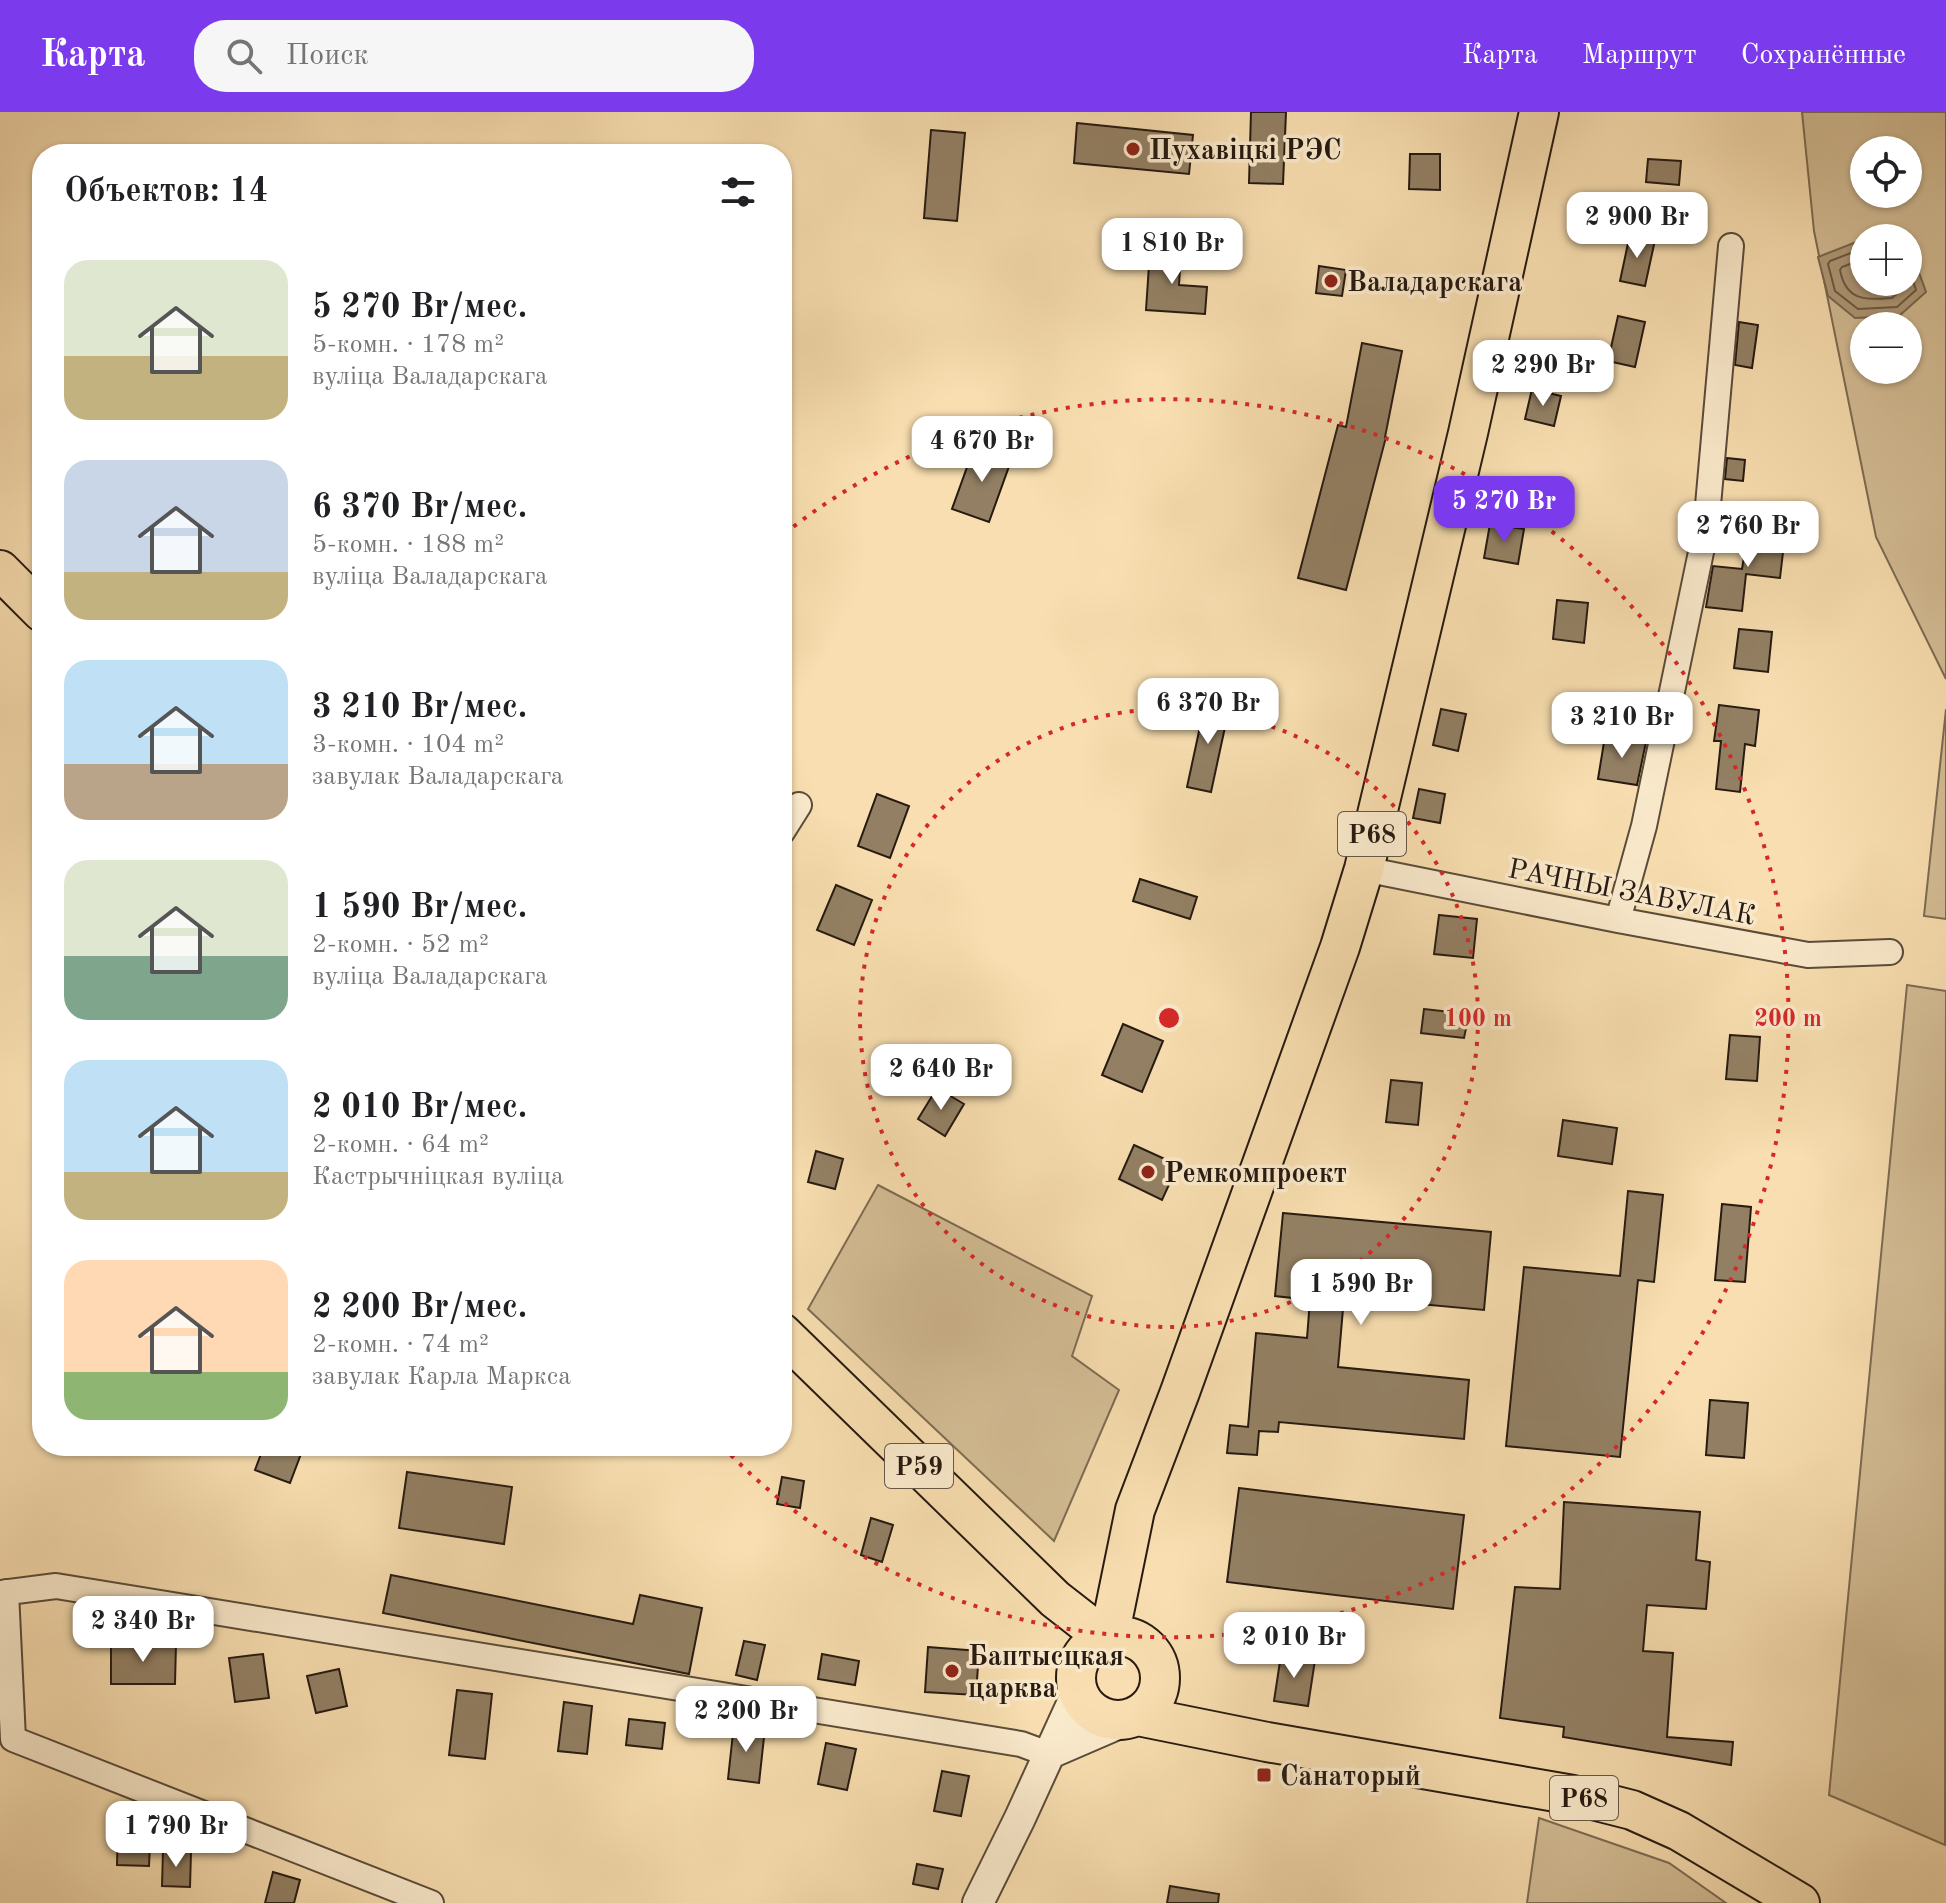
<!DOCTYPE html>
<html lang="ru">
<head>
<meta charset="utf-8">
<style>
	:root { --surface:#fff; --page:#f6f6f6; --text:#202124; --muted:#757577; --accent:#7c3aed }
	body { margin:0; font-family:"Old Standard TT",serif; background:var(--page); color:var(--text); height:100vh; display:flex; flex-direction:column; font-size:30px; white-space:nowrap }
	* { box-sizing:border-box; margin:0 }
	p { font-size:26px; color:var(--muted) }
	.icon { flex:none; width:44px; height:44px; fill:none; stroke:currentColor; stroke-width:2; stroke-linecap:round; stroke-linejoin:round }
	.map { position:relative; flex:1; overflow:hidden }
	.details { position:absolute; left:32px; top:32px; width:760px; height:1312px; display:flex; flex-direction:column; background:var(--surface); border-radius:32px; box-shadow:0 2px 6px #0004 }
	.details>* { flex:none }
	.fabs { position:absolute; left:1850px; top:24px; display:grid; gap:16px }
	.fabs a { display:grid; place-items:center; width:72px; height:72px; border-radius:50%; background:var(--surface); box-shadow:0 2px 6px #0004; font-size:40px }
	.price { position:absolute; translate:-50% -68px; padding:0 18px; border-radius:16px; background:#fff; color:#222; font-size:26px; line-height:52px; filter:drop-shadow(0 2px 4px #0008) }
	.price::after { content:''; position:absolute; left:50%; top:48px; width:24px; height:18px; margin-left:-12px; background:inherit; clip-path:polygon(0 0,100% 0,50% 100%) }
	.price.selected { background:var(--accent); color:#fff }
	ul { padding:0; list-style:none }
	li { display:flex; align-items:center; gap:24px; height:200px; padding:0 32px }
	li span { display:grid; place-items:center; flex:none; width:224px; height:160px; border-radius:24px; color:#555 }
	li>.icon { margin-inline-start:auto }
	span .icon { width:96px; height:96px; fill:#fffc; stroke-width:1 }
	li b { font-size:34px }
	h2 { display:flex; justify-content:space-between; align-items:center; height:96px; padding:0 32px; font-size:34px }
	header { display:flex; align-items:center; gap:48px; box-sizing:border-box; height:112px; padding:0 40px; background:var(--accent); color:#fff }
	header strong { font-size:38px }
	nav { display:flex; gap:44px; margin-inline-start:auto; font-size:28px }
	.search { width:560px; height:72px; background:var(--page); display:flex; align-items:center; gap:20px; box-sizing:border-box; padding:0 28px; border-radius:32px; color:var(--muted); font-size:30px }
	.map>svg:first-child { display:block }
</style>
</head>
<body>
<header>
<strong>Карта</strong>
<div class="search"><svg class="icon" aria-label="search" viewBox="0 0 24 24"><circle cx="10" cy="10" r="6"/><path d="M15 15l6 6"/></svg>Поиск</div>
<nav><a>Карта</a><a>Маршрут</a><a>Сохранённые</a></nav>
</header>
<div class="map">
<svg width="1946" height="1791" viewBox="0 0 1946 1791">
	<rect width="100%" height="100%" fill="#f8deb0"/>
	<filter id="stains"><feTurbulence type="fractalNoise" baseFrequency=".0025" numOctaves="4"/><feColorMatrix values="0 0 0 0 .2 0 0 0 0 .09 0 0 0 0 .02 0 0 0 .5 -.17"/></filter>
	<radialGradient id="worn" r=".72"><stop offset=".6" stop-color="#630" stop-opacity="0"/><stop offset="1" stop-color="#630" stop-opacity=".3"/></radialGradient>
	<path fill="#d4bd95" stroke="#7d6c53" stroke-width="2" fill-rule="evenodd" d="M 1802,0 L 1946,0 L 1946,567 L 1876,425 L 1814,119 ZM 1864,38 L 1908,38 L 1908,82 L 1864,82 ZM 1864,126 L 1908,126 L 1908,170 L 1864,170 ZM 1864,214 L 1908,214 L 1908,258 L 1864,258 Z
		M 1946,597 L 1946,807 L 1924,804 Z
		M 1907,873 L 1946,879 L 1945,1733 L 1829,1683 Z
		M 878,1073 L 1092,1184 L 1072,1244 L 1119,1278 L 1054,1429 L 808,1197 Z
		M 1539,1706 L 1669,1751 L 1726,1791 L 1527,1791 Z"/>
	<path fill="#b19b7a" stroke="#796750" stroke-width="2" d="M 1864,127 L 1864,170 L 1908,170 L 1908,130 L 1926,180 L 1899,204 L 1855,206 L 1828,184 L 1818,145 Z"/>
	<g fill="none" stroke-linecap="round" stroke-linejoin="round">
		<path stroke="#6c5a46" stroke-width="2" d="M 1864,136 L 1830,149 L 1828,152 L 1835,179 L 1858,197 L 1897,195 L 1916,178 L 1908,154
			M 1864,147 L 1842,155 L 1840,158 C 1846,189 1865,188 1892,186 L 1903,176 L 1903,170"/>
	</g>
	<path fill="#938064" stroke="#261a11" stroke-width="2" d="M 1251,0 L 1286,0 L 1283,72 L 1249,71 Z
		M 1077,11 L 1193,23 L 1189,62 L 1074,51 Z
		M 931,18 L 965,21 L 957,109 L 924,106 Z
		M 1410,42 L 1440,42 L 1440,78 L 1409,77 Z
		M 1648,47 L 1681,49 L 1679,73 L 1646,70 Z
		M 1630,122 L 1655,128 L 1645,174 L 1620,169 Z
		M 1150,138 L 1181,139 L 1179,173 L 1207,175 L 1205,202 L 1146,198 Z
		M 1319,154 L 1346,158 L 1342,184 L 1316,181 Z
		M 1618,204 L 1645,210 L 1635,255 L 1608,249 Z
		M 1739,210 L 1758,213 L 1752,256 L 1735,253 Z
		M 1362,231 L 1402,239 L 1385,325 L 1386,325 L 1346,478 L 1298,466 L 1338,313 L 1346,315 Z
		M 1532,277 L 1561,284 L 1554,314 L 1525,307 Z
		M 975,333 L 1012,346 L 989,410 L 952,397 Z
		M 1727,346 L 1745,348 L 1743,369 L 1725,367 Z
		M 1762,411 L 1786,414 L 1780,466 L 1746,462 L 1742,499 L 1706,495 L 1713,454 L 1742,457 L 1746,433 L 1759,434 Z
		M 1490,412 L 1524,417 L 1518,452 L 1484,446 Z
		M 1557,488 L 1588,491 L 1584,531 L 1553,527 Z
		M 1739,517 L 1772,520 L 1768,560 L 1734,556 Z
		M 1206,587 L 1230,592 L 1211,680 L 1187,675 Z
		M 1719,593 L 1759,598 L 1755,634 L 1745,632 L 1740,680 L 1716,677 L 1721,629 L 1714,629 Z
		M 1441,597 L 1466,602 L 1458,639 L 1433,633 Z
		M 1605,624 L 1646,630 L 1637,673 L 1598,667 Z
		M 1419,677 L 1445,682 L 1440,711 L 1413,706 Z
		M 877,682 L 909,694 L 890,746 L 858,734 Z
		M 1140,767 L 1197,785 L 1190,807 L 1133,789 Z
		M 836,773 L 872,788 L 854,833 L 817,818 Z
		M 1439,803 L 1477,807 L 1473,846 L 1434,842 Z
		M 1424,897 L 1469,902 L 1464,926 L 1421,921 Z
		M 1123,912 L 1163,929 L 1142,980 L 1102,963 Z
		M 1730,923 L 1760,925 L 1757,969 L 1726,967 Z
		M 1391,968 L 1422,971 L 1418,1013 L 1386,1010 Z
		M 937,976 L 964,992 L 945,1024 L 918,1007 Z
		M 1563,1008 L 1617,1016 L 1612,1052 L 1558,1044 Z
		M 1134,1033 L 1178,1053 L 1162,1088 L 1119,1067 Z
		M 816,1039 L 843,1047 L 835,1077 L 808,1070 Z
		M 1628,1079 L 1663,1083 L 1654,1170 L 1638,1168 L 1620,1345 L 1506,1334 L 1524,1155 L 1620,1164 Z
		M 1722,1092 L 1751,1095 L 1745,1170 L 1715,1168 Z
		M 1283,1101 L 1491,1120 L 1484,1198 L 1344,1185 L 1338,1255 L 1469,1268 L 1464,1327 L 1279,1310 L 1278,1320 L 1259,1319 L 1257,1343 L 1227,1341 L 1230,1313 L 1248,1315 L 1256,1221 L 1307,1226 L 1310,1188 L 1275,1184 Z
		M 1710,1288 L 1748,1291 L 1744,1346 L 1706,1343 Z
		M 264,1334 L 304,1334 L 290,1371 L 255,1358 Z
		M 407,1360 L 512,1375 L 504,1432 L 399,1416 Z
		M 782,1365 L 804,1369 L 800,1396 L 777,1392 Z
		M 1239,1376 L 1464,1403 L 1453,1497 L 1227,1470 Z
		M 1564,1390 L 1700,1400 L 1696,1448 L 1710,1450 L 1706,1497 L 1647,1493 L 1643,1539 L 1673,1541 L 1667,1625 L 1733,1630 L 1731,1653 L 1563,1625 L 1564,1615 L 1500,1606 L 1515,1475 L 1560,1477 Z
		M 871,1406 L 893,1413 L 882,1450 L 861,1443 Z
		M 391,1463 L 633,1512 L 640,1483 L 702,1496 L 689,1562 L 383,1501 Z
		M 744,1529 L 765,1533 L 757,1568 L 736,1563 Z
		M 176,1531 L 175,1572 L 111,1572 L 111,1532 Z
		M 928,1535 L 979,1539 L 976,1583 L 925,1580 Z
		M 263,1542 L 269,1586 L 235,1590 L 229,1546 Z
		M 822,1542 L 859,1549 L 855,1573 L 818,1567 Z
		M 1281,1543 L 1315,1548 L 1308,1594 L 1274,1589 Z
		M 339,1557 L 347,1594 L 316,1601 L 307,1564 Z
		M 457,1578 L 492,1582 L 485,1647 L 449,1643 Z
		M 564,1590 L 592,1594 L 587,1642 L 558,1639 Z
		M 629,1607 L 665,1611 L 662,1637 L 626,1633 Z
		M 734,1612 L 765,1616 L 759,1671 L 728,1667 Z
		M 826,1631 L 856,1637 L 847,1678 L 818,1672 Z
		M 942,1659 L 969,1664 L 961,1704 L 934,1699 Z
		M 118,1709 L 151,1710 L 149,1754 L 117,1753 Z
		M 163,1739 L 191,1740 L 190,1775 L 162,1774 Z
		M 917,1752 L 943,1757 L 938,1777 L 913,1772 Z
		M 273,1760 L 300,1768 L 294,1791 L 265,1791 Z
		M 1170,1774 L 1219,1782 L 1218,1791 L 1167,1791 Z"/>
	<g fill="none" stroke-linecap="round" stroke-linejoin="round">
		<defs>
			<path id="minor" d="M 782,720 L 799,693
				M 1364,757 L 1618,808 L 1808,843 L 1890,840
				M 1618,808 L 1644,714 L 1706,416 L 1731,134
				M 6,1480 L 13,1627 L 431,1791
				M 0,1481 L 56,1474 L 1021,1632 L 1048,1642"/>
			<path id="tertiary" d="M 1048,1642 L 1129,1607
				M 978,1791 L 1020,1706 L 1078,1579"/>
			<path id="primary" d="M 0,458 L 42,500
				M 782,1221 L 1055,1487 L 1105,1526
				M1076 1566a42 42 0 1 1 84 0a42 42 0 1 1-84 0Z
				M 1109,1525 L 1135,1398 L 1180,1280 L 1340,835 L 1364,757 L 1468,321 L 1539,0
				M 1138,1604 L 1267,1630 L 1573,1683 L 1632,1698 L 1679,1719 L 1800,1791"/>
		</defs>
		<use href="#minor" stroke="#5a4b39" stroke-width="28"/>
		<use href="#tertiary" stroke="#5a4b39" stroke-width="34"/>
		<use href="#primary" stroke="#261a11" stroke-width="42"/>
		<use href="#minor" stroke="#faeacc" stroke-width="24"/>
		<use href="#tertiary" stroke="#faeacc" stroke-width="30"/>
		<use href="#primary" stroke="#f8deb0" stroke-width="38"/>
	</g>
	<g fill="none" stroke="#d62828" stroke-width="4" stroke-dasharray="4 8">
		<circle cx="1169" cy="906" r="309"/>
		<path d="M784 422A619 619 0 1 1 724 1336"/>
	</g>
	<g fill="#8f2418" stroke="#faeacc" stroke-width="3">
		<circle cx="1133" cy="37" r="8"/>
		<circle cx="1331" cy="169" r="8"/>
		<circle cx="1148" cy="1060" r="8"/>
		<circle cx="952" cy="1559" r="8"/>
		<rect x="1256" y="1655" width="16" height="16" rx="4"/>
	</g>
	<g text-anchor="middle" stroke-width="7" stroke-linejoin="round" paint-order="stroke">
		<g fill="#faeacc" stroke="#665849" stroke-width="2">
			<rect x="1338" y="700" width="68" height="44" rx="6"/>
			<rect x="885" y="1332" width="68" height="44" rx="6"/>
			<rect x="1550" y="1664" width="68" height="44" rx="6"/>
		</g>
		<g font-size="26" font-weight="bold" fill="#261a11">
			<text x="1372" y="731">Р68</text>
			<text x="919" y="1363">Р59</text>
			<text x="1584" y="1695">Р68</text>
		</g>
		<g font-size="28" font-weight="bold" fill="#261a11" stroke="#faeacc" text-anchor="start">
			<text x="1149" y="47">Пухавіцкі РЭС</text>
			<text x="1347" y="179">Валадарскага</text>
			<text x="1164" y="1070">Ремкомпроект</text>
			<text x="968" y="1553">Баптысцкая<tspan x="968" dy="32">царква</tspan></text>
			<text x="1280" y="1673">Санаторый</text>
		</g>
		<g font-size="28" fill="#261a11" stroke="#faeacc">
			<text transform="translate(1632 779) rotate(11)" y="10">РАЧНЫ ЗАВУЛАК</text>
		</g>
	</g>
	<circle cx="1169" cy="906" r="12" fill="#d62828" stroke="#faeacc" stroke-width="4"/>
	<g font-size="24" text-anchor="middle" font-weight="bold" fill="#d62828" stroke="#faeacc" stroke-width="7" stroke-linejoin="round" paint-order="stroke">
		<text x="1478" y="914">100 m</text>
		<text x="1788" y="914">200 m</text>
	</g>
	<rect width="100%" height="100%" filter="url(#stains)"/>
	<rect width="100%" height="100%" fill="url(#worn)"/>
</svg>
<div class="fabs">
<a><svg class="icon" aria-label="locate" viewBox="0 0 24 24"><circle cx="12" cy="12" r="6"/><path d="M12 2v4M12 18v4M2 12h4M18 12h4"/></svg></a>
<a>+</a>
<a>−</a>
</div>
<b class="price" style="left:1637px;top:148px">2 900 Br</b>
<b class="price" style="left:1172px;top:174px">1 810 Br</b>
<b class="price" style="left:1543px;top:296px">2 290 Br</b>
<b class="price" style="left:982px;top:372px">4 670 Br</b>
<b class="price selected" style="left:1504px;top:432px">5 270 Br</b>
<b class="price" style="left:1748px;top:457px">2 760 Br</b>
<b class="price" style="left:1208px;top:634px">6 370 Br</b>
<b class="price" style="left:1622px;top:648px">3 210 Br</b>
<b class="price" style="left:941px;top:1000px">2 640 Br</b>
<b class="price" style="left:1361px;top:1215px">1 590 Br</b>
<b class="price" style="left:143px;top:1552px">2 340 Br</b>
<b class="price" style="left:1294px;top:1568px">2 010 Br</b>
<b class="price" style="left:746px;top:1642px">2 200 Br</b>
<b class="price" style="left:176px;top:1757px">1 790 Br</b>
<section class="details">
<h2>Объектов: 14<svg class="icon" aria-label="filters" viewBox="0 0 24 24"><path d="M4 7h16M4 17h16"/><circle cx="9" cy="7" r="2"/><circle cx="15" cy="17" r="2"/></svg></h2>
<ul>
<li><span style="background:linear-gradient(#dfe7d0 60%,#c2b280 0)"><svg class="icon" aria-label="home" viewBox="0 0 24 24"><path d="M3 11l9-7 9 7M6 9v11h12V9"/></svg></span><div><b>5 270 Br/мес.</b><p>5-комн. · 178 m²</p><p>вуліца Валадарскага</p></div></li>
<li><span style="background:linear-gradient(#c9d6e8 70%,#c2b280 0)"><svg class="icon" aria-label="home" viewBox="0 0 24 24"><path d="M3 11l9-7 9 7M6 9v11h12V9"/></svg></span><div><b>6 370 Br/мес.</b><p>5-комн. · 188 m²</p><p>вуліца Валадарскага</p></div></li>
<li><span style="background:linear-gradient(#bfe0f5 65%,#b9a48a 0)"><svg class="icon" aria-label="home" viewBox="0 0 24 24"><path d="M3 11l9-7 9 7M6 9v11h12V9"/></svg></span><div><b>3 210 Br/мес.</b><p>3-комн. · 104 m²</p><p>завулак Валадарскага</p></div></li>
<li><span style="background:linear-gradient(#dfe7d0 60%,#7fa58c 0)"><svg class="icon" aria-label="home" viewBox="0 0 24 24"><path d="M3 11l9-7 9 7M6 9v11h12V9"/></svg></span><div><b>1 590 Br/мес.</b><p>2-комн. · 52 m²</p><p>вуліца Валадарскага</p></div></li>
<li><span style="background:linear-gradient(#bfe0f5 70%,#c2b280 0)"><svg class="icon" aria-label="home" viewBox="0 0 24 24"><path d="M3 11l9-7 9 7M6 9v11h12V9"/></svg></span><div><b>2 010 Br/мес.</b><p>2-комн. · 64 m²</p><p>Кастрычніцкая вуліца</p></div></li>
<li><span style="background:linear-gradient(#ffd9b3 70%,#8fb573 0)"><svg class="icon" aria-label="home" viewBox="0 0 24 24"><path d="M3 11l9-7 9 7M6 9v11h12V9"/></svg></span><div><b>2 200 Br/мес.</b><p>2-комн. · 74 m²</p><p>завулак Карла Маркса</p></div></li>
</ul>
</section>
</div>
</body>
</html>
